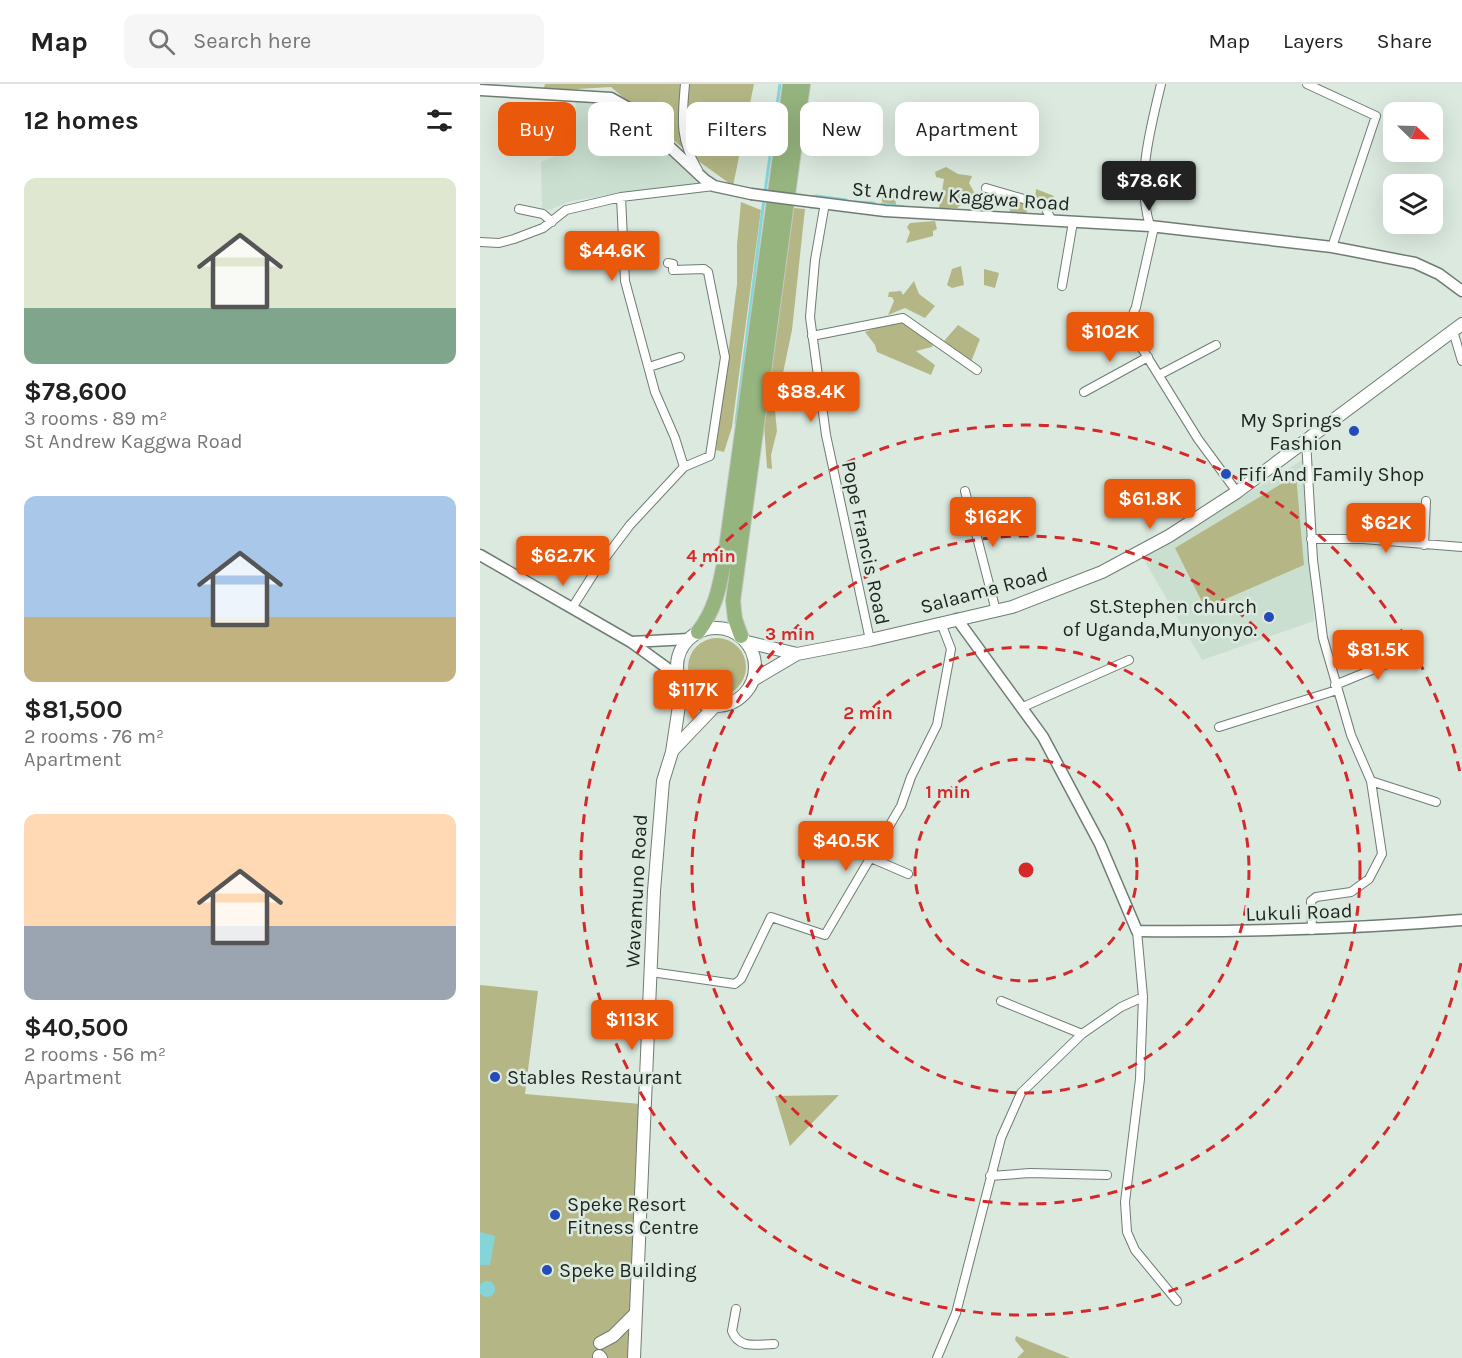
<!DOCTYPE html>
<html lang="en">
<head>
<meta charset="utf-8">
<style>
	:root { --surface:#fff; --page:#f6f6f6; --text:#222; --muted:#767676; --line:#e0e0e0; --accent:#ea580c }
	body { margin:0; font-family:Karla,sans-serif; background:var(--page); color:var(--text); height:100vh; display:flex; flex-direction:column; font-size:22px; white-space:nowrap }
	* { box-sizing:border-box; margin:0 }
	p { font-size:20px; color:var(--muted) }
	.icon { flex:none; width:33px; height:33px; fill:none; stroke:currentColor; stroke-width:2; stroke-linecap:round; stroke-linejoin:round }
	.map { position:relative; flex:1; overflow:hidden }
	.sheet { display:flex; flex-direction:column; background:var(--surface); width:480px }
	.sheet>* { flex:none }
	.top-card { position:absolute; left:18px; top:18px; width:570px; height:54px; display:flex; gap:12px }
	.needle { width:39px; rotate:113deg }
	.fabs { position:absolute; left:903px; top:18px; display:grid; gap:12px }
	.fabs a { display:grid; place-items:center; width:60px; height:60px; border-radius:12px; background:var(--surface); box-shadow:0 6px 24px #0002; font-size:30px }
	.price { position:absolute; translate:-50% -51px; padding:0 14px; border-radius:6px; background:var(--accent); color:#fff; font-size:20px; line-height:39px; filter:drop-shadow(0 2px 3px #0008) }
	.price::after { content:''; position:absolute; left:50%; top:36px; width:18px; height:14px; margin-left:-9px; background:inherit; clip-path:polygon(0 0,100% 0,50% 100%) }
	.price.on { background:#222; color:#fff }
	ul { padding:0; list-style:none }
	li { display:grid; align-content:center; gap:12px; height:318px; padding:0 24px }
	li span { display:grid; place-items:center; height:186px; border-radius:12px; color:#555 }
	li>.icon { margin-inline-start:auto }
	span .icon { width:108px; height:108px; fill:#fffc; stroke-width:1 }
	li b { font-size:26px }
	h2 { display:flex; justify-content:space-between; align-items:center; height:72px; padding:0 24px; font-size:26px }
	.tag { padding:0 21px; border-radius:12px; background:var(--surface); box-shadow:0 6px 24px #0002; font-size:21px; line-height:54px }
	.tag.on { background:var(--accent); color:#fff }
	header { display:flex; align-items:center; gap:36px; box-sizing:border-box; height:84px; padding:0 30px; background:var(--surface); border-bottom:2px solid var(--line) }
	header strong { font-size:28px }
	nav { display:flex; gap:33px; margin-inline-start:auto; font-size:21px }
	.search { width:420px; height:54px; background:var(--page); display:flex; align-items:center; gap:15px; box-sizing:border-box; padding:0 21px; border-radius:12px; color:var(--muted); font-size:22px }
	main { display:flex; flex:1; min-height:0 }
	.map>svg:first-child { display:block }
</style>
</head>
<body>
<header>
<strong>Map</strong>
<div class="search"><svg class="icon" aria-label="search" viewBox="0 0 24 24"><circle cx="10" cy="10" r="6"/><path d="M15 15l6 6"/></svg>Search here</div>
<nav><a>Map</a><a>Layers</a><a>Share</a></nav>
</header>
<main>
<section class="sheet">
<h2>12 homes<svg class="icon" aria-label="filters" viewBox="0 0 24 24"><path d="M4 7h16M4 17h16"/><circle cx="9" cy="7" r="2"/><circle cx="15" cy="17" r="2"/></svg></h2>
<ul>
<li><span style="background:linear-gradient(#dfe7d0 70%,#7fa58c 0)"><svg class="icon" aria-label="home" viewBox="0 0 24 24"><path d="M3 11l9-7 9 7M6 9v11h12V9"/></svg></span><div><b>$78,600</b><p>3 rooms · 89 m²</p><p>St Andrew Kaggwa Road</p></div></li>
<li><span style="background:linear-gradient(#a9c7e8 65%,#c2b280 0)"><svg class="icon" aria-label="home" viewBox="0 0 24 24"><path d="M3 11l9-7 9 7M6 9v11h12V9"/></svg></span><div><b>$81,500</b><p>2 rooms · 76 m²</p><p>Apartment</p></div></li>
<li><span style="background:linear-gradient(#ffd9b3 60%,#9aa5b1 0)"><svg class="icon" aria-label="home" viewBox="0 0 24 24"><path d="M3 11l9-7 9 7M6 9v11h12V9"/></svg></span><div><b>$40,500</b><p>2 rooms · 56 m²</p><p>Apartment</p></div></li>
</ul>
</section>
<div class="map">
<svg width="982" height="1274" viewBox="0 0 982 1274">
	<rect width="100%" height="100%" fill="#dbe9df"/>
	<path fill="#cadfd0" d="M 96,16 L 120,16 L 146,26 L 217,97 L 215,101 L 140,109 L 91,117 L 69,126 L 62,124 L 61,78 L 92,65 Z
		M 822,376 L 834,537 L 722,576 L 663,474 Z"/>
	<path fill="#b4b785" d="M 65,0 L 274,0 L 253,102 L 217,76 L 131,3 L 63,7 Z
		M 466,83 L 478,90 L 492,92 L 489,99 L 495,110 L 477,124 L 459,124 L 464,95 L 456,93 L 455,88 Z
		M 556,105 L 574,112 L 570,120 L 555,118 Z
		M 408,106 L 415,109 L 416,122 L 402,118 L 402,112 Z
		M 532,114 L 542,116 L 547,127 L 542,135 L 533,135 L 528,121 Z
		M 261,118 L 281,126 L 252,343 L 244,368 L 236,366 L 257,200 L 257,161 Z
		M 314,124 L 325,125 L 312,246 L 295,327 L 297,347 L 291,371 L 292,385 L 287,384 L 284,341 L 287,301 Z
		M 455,137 L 457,145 L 453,147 L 453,152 L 426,159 L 430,148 L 427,143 L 430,139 Z
		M 481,182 L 484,201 L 472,204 L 467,201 L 472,185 Z
		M 504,185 L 519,189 L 515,204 L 504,201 Z
		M 434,197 L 439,210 L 455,222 L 445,234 L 425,224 L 408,231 L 414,217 L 412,213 L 408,213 L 409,208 L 421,207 L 423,211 Z
		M 423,234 L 455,255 L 452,263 L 436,267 L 455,281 L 451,291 L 397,268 L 395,261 L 385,248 C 399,243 408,237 423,234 Z
		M 478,241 L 500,255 L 491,278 L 464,257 Z
		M 816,391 L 824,481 L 725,524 L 695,464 Z
		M208 583a29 29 0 1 1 58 0a29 29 0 1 1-58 0Z
		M 0,901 L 58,907 L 45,1010 L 161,1020 L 149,1274 L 0,1274 Z
		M 359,1011 L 310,1062 L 295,1012 Z
		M 536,1252 L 590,1274 L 537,1274 L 544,1267 L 535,1256 Z"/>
	<path fill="#85d5d8" d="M 0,1148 L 15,1152 L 10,1181 L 0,1181 Z
		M-1 1205a8 8 0 1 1 16 0a8 8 0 1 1-16 0Z"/>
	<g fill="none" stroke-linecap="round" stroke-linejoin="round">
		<path stroke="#85d5d8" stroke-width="3" d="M 285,108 L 300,0
			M 336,112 L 366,116
			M 375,118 L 394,119
			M 402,120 L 424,123
			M 256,339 L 284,115"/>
		<defs>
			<path id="minor" d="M 205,0 C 202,35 199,55 218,86
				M 827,0 L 896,32 L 852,163
				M 506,104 L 564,121 L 572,137
				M 345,119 L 335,176 L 330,233 L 346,351 L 390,556
				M 39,125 L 63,130 L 72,138
				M 670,142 C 656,95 670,47 681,0
				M 674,143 L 656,223 L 649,240 L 650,245 L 718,355 L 757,408
				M 0,158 L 19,159 L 34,155 L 63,144 L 86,126 L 141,113
				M 582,202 L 593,138
				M 973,247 L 982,277
				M 332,252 L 423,234 L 497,286
				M 169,283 L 200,273
				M 679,291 L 736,261
				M 604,308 L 668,273
				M 826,356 L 833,476 L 843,554 L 871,651 L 891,697 L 902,770 L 889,795 L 871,808 L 836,813 L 831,817 L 832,846
				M 204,383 L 195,354 L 175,308 L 145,197 L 141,113 L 234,102
				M 485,407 L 516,527
				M 831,455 L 883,455 L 982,463
				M 944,461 L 946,417
				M 92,524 L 116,486 L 150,441 L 204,383 L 230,372 L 245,273 L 228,188 L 224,185 L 193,186 L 193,180 L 188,179
				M 855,601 L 931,570
				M 543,623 L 649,576
				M 739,643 L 857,606
				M 891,697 L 956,718
				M 391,774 L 428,790
				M 657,847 L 663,913 L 660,995 L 645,1118 L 647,1148 L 655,1166 L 697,1217
				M 171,888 L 255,900 L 261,895 L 291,833 L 345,851 L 421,722 L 431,693 L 457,641 L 471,565 L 461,539
				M 521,917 L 602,950
				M 510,1092 L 550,1089 L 627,1091
				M 256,1225 L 252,1247 C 259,1266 278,1260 294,1260
				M 457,1274 L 476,1229 L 521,1054 L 541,1009 L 602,950 L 641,923 L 663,913"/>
			<path id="tertiary" d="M 0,6 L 131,14 L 147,23 L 225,96 L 234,102 L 271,110
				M 333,118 L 405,127 L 670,142 L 852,163 L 935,179 L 959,190 L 982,207
				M 0,471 L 151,558 L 198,592
				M 477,535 L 563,653 L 620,760 L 657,847 C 766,848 873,845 982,836
				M 151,558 L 209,555"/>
			<path id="secondary" d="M197 583a39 39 0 1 1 78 0a39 39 0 1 1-78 0Z
				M 267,558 L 317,570 L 390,556 L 532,523 L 622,488 L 689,452 L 757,408 L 982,240
				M 273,596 L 317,570
				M 192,667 L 235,622
				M 120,1259 L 133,1252 L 156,1229
				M 119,1272 L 121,1274
				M 154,1274 L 174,807 L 183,697 L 192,668 L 202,602"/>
			<path id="trunk" d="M 218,548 C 235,526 239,505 244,479 L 310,0
				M 261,552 L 255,535 L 253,517 L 323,0"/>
		</defs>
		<use href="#minor" stroke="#707c73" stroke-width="10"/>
		<use href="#tertiary" stroke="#707c73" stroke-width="13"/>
		<use href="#secondary" stroke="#707c73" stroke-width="14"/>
		<use href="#trunk" stroke="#c4c6c5" stroke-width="16"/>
		<use href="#minor" stroke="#fff" stroke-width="8"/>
		<use href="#tertiary" stroke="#fff" stroke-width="10"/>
		<use href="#secondary" stroke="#fff" stroke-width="12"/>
		<use href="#trunk" stroke="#96b47e" stroke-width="14"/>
		<defs>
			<path id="tertiary-bridge" d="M 271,110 L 333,118"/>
		</defs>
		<use href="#tertiary-bridge" stroke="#707c73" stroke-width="13" stroke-linecap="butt"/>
		<use href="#tertiary-bridge" stroke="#fff" stroke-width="10"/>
	</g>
	<g fill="none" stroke="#d62828" stroke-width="3" stroke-dasharray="10 8">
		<circle cx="546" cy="786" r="111"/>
		<circle cx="546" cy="786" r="223"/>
		<circle cx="546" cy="786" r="334"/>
		<path d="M981 879A445 445 0 1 1 981 693"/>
	</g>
	<g fill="#244bb9" stroke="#dbe9df" stroke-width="2">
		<circle cx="874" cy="347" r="6"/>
		<circle cx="746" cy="390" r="6"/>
		<circle cx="789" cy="533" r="6"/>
		<circle cx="15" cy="993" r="6"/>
		<circle cx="75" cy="1131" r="6"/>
		<circle cx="67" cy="1186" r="6"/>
	</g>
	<g text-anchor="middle" stroke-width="5" stroke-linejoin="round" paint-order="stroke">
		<g font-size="20" fill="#1d231f" stroke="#dbe9df">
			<text transform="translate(481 112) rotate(4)" y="7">St Andrew Kaggwa Road</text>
			<text transform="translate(386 459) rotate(78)" y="7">Pope Francis Road</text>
			<text transform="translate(504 506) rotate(-15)" y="7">Salaama Road</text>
			<text transform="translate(156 807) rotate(-87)" y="7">Wavamuno Road</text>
			<text transform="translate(819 828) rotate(-2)" y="7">Lukuli Road</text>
		</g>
		<g font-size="20" fill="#1d231f" stroke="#dbe9df" text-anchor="start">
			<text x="862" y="343" text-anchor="end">My Springs<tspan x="862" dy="23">Fashion</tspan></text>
			<text x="758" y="397">Fifi And Family Shop</text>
			<text x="777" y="529" text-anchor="end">St.Stephen church<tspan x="777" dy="23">of Uganda,Munyonyo.</tspan></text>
			<text x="27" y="1000">Stables Restaurant</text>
			<text x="87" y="1127">Speke Resort<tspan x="87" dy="23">Fitness Centre</tspan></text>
			<text x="79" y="1193">Speke Building</text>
		</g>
	</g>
	<circle cx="546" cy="786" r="9" fill="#d62828" stroke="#dbe9df" stroke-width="3"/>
	<g font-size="18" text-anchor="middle" font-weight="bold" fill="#d62828" stroke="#dbe9df" stroke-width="5" stroke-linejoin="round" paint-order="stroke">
		<text x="231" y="478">4 min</text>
		<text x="310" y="556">3 min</text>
		<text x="388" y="635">2 min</text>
		<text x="468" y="714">1 min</text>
	</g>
</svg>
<div class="fabs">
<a><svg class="needle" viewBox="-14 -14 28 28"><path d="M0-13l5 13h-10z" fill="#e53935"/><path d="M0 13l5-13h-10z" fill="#767676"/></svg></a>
<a><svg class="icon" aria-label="layers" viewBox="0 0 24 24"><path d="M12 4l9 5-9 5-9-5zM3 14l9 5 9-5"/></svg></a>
</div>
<b class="price on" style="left:669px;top:128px">$78.6K</b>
<b class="price" style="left:132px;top:198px">$44.6K</b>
<b class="price" style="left:630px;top:279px">$102K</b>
<b class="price" style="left:331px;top:339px">$88.4K</b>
<b class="price" style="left:670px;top:446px">$61.8K</b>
<b class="price" style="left:513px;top:464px">$162K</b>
<b class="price" style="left:906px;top:470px">$62K</b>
<b class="price" style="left:83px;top:503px">$62.7K</b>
<b class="price" style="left:898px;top:597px">$81.5K</b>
<b class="price" style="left:213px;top:637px">$117K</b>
<b class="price" style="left:366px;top:788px">$40.5K</b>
<b class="price" style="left:152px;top:967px">$113K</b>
<div class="top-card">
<a class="tag on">Buy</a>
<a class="tag">Rent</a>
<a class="tag">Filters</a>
<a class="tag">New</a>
<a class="tag">Apartment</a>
</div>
</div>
</main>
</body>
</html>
